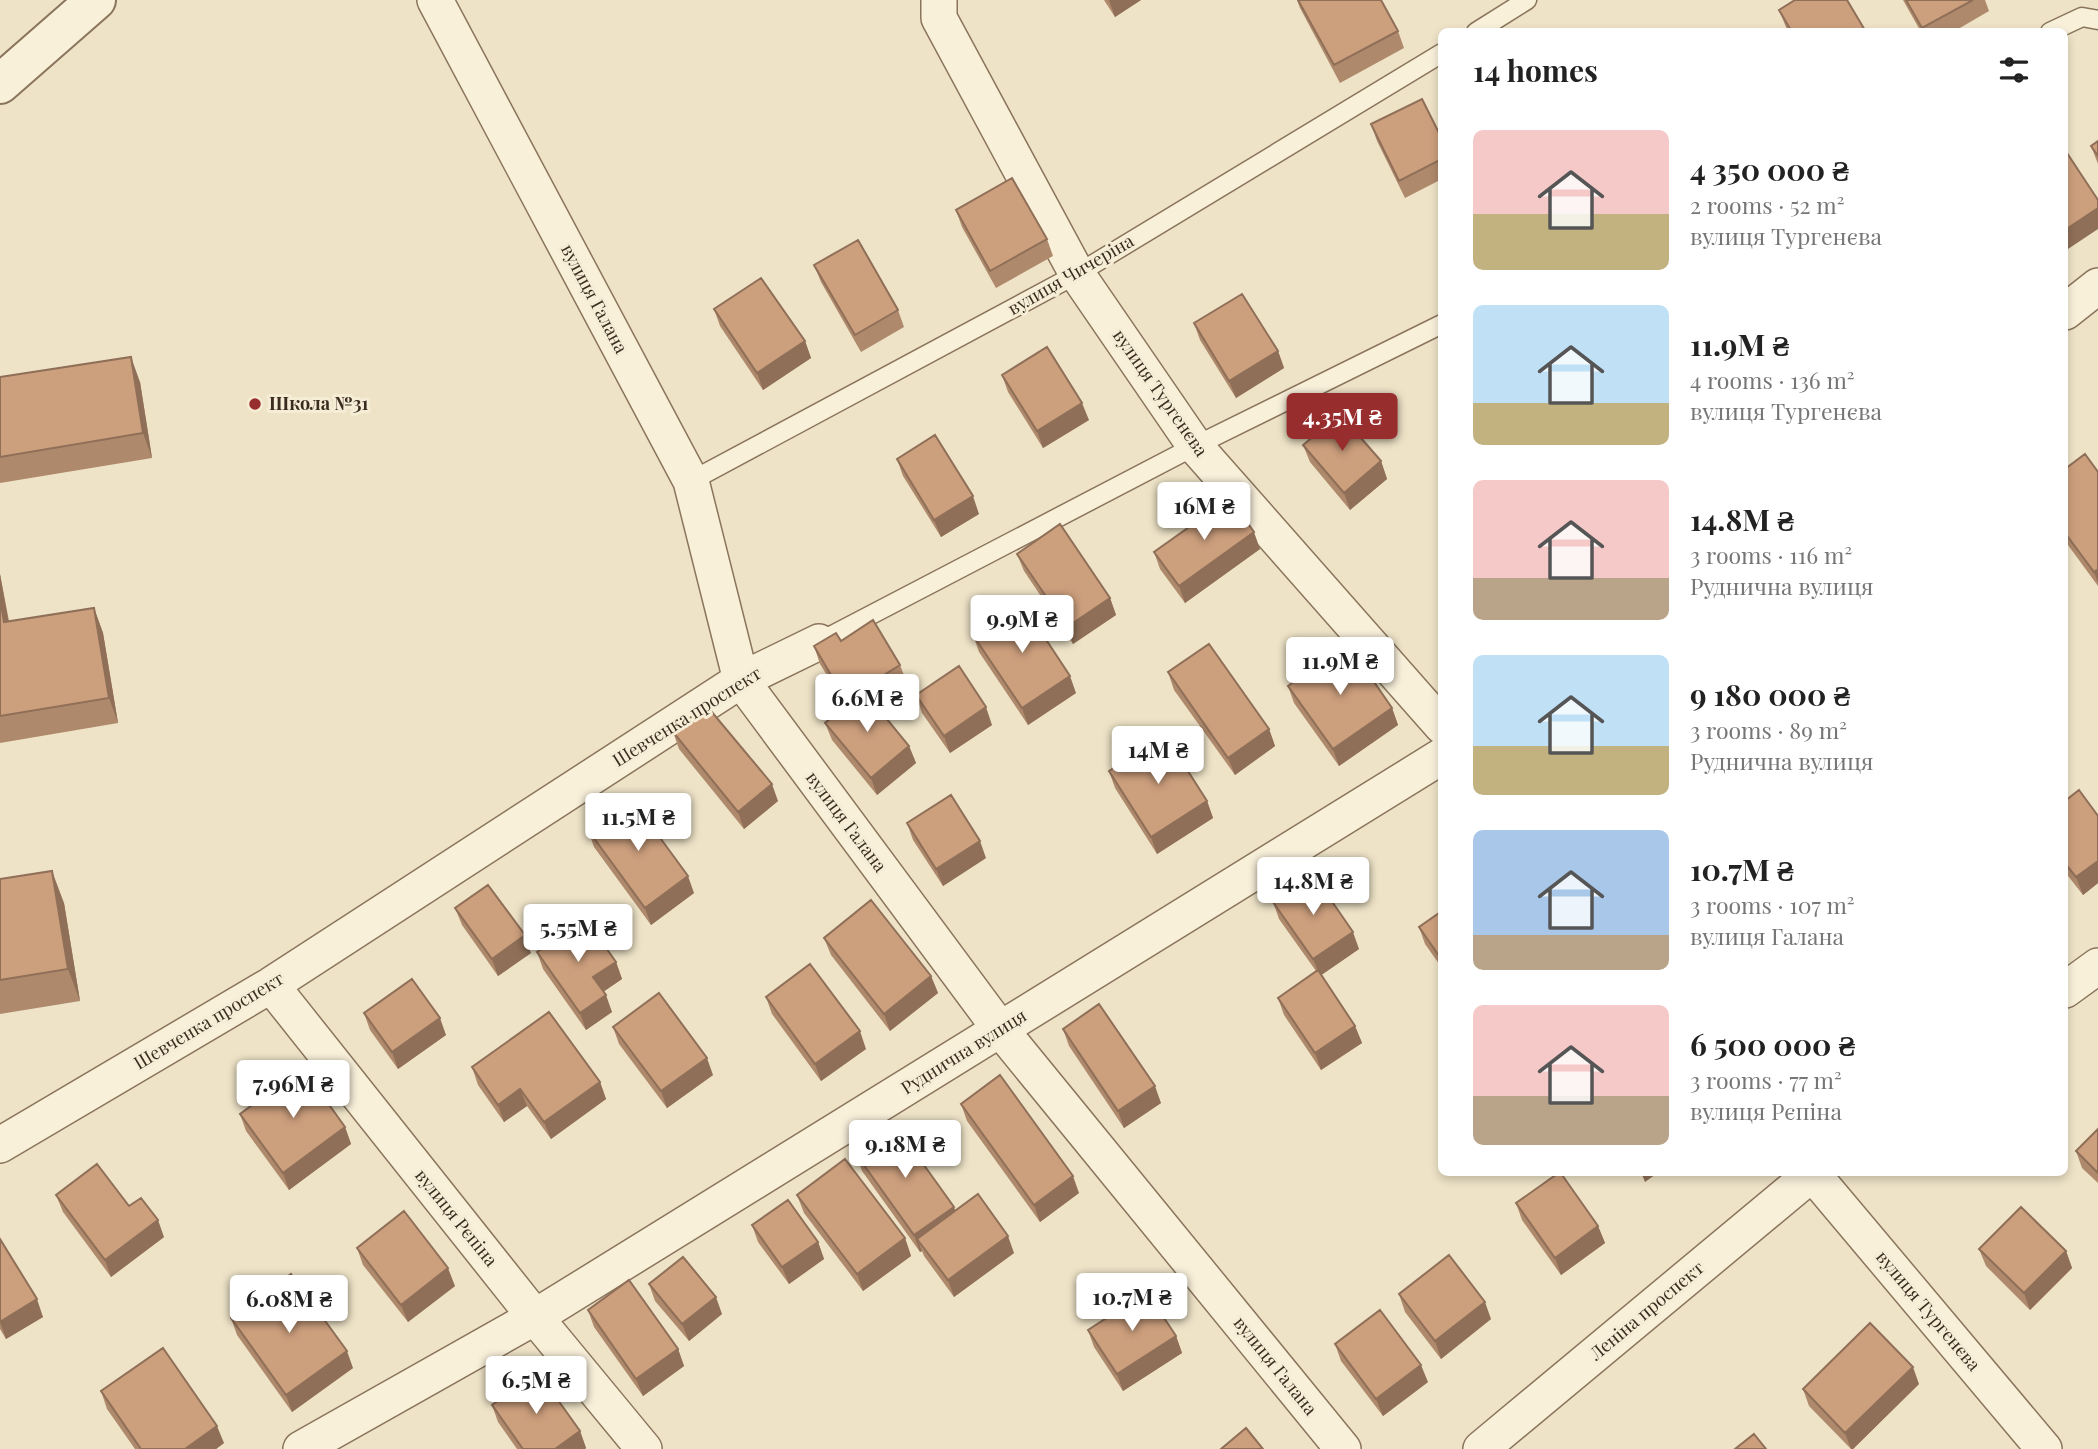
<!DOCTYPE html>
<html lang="en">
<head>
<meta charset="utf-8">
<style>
	:root { --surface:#fff; --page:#f6f6f6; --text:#222; --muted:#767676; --accent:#982d2d }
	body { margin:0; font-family:"Playfair Display",serif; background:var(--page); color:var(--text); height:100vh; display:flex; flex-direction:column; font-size:26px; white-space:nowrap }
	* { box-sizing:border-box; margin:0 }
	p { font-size:23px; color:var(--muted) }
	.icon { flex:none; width:38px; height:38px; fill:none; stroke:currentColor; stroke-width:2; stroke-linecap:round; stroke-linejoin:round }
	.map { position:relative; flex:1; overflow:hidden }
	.panel { position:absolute; left:1438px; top:28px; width:630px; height:1148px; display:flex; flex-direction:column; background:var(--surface); border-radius:10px; box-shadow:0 4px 10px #0003 }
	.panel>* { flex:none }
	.price { position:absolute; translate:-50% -60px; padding:0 16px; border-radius:7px; background:#fff; color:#222; font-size:23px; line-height:46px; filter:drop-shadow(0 2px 4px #0008) }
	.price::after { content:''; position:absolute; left:50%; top:42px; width:21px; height:16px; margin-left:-10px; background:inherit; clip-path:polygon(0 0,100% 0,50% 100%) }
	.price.on { background:var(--accent); color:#fff }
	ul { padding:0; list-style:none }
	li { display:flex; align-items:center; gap:21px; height:175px; padding:0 35px }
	li span { display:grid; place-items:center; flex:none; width:196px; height:140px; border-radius:10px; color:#555 }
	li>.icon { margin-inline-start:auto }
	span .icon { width:84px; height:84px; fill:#fffc; stroke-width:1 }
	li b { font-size:30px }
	h2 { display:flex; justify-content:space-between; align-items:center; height:84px; padding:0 35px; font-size:30px }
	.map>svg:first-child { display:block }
</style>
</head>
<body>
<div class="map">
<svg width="2098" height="1449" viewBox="0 0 2098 1449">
	<rect width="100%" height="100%" fill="#eee3c7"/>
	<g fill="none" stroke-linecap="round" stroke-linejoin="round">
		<defs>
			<path id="service" d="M 1476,32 L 1527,0
				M 2050,32 L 2082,17 L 2098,20
				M 691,481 L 1077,274 L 1442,53
				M 819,642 L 1195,446 L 1442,324"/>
			<path id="minor" d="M 435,0 L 691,481 L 741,680 L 1000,1029 L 1343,1449
				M 939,0 L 939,18 L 1077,274 L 1195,446 L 1442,726
				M 2065,312 L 2098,286
				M 271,985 L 535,1317 L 644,1449
				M 2065,990 L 2098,966
				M 0,1145 L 271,985 L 741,680 L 819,642
				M 1811,1172 L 2044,1449
				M 301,1449 L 535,1317 L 1442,756
				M 1481,1449 L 1814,1172"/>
			<path id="tertiary" d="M 0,84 L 96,0"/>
		</defs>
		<use href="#service" stroke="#8a755c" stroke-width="21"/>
		<use href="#minor" stroke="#8a755c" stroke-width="38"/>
		<use href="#tertiary" stroke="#8a755c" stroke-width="42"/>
		<use href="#service" stroke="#f9f0da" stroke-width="18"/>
		<use href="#minor" stroke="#f9f0da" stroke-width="35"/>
		<use href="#tertiary" stroke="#f9f0da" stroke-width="38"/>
	</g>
	<path fill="#af896c" d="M 1104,0 L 1141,0 L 1115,17 Z
		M 1297,0 L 1381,0 L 1398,31 L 1404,48 L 1340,83 L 1300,8 Z
		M 1903,0 L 1985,0 L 1989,11 L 1953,32 L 1921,32 Z
		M 1779,10 L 1866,32 L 1788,32 Z
		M 1371,124 L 1442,139 L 1442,179 L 1405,198 L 1377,141 Z
		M 2098,141 L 2098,164 L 2091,146 Z
		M 956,210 L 1047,239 L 1053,256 L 996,288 L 962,227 Z
		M 814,265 L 898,310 L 904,327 L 861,352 L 821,282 Z
		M 714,309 L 805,341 L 811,358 L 763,390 L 720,326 Z
		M 1194,323 L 1278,351 L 1284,368 L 1236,398 L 1200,340 Z
		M 1002,375 L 1089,420 L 1043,448 L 1008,392 Z
		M 0,377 L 140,382 L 152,458 L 0,483 Z
		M 1303,445 L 1381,461 L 1387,479 L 1350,510 L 1310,462 Z
		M 897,459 L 979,514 L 941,537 L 903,476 Z
		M 2065,469 L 2098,472 L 2098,586 L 2065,541 Z
		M 1260,549 L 1185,603 L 1160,569 L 1154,552 Z
		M 1017,554 L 1110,598 L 1116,615 L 1073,644 L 1024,571 Z
		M 0,574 L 9,621 L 94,608 L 103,633 L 118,723 L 0,743 Z
		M 973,635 L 1076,693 L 1028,725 L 979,652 Z
		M 841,641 L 900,665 L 907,683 L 874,702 L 909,746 L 916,763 L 877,795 L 832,740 L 825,723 L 846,706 L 820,664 L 814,646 Z
		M 1168,672 L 1269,729 L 1275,746 L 1235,775 L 1174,690 Z
		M 1288,686 L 1392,708 L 1398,725 L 1339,766 L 1294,703 Z
		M 916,695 L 992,725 L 950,753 L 922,713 Z
		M 673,732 L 778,801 L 744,829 L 679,749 Z
		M 1109,771 L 1207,801 L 1213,818 L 1157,854 L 1115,788 Z
		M 2065,801 L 2098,816 L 2098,883 L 2083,895 L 2065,872 Z
		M 907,823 L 986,858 L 943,886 L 913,840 Z
		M 588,830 L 694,893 L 651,925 L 594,847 Z
		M 0,879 L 64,903 L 80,1001 L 0,1014 Z
		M 1273,902 L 1359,949 L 1321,975 L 1355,1026 L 1362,1043 L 1321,1070 L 1284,1015 L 1278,998 L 1316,971 L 1279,919 Z
		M 455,908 L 531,953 L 498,976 L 462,925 Z
		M 1442,911 L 1442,968 L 1425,944 L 1419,927 Z
		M 824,938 L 931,976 L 938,993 L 890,1031 L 831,955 Z
		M 537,952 L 616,962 L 622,979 L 603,992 L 612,1012 L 586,1030 L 543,969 Z
		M 766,997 L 866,1049 L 821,1081 L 772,1014 Z
		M 364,1013 L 446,1035 L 398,1069 L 370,1030 Z
		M 613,1027 L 713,1075 L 667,1108 L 619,1044 Z
		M 1063,1029 L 1161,1103 L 1124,1128 L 1069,1046 Z
		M 472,1067 L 600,1082 L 606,1099 L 551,1139 L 527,1106 L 504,1122 L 478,1085 Z
		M 961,1104 L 1079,1193 L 1040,1222 L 967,1121 Z
		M 240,1114 L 345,1127 L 351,1144 L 289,1190 L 246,1131 Z
		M 2098,1129 L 2098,1183 L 2082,1168 L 2076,1151 Z
		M 856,1154 L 955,1211 L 1014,1253 L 954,1297 L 924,1256 L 922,1251 L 920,1252 L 862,1171 Z
		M 56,1195 L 129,1206 L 164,1237 L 111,1277 L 63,1212 Z
		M 797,1195 L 905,1238 L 911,1256 L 863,1291 L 804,1213 Z
		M 1516,1203 L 1598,1226 L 1605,1243 L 1561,1275 L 1522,1220 Z
		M 752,1225 L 818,1242 L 824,1259 L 789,1284 L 758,1242 Z
		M 0,1239 L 43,1317 L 6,1339 L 0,1329 Z
		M 357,1248 L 455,1286 L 408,1322 L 363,1265 Z
		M 1979,1249 L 2066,1251 L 2072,1268 L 2030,1310 L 1986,1266 Z
		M 649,1284 L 722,1314 L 689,1341 L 655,1301 Z
		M 1399,1294 L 1491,1319 L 1441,1359 L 1405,1312 Z
		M 588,1310 L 678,1349 L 684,1366 L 643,1396 L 594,1327 Z
		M 231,1318 L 353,1368 L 292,1412 L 237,1335 Z
		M 1088,1330 L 1176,1336 L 1182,1353 L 1123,1391 L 1094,1347 Z
		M 1335,1344 L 1428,1382 L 1383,1416 L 1341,1361 Z
		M 1919,1384 L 1853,1449 L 1851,1449 L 1809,1406 L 1803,1389 Z
		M 101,1391 L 224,1443 L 216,1449 L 135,1449 L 107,1409 Z
		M 492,1405 L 580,1431 L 586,1448 L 585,1449 L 517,1449 L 498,1422 Z"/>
	<path fill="#8f6f58" d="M 1109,0 L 1141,0 L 1115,17 Z
		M 2098,208 L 2098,229 L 2065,251 L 2065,230 Z
		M 805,341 L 811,358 L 763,390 L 757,373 Z
		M 1278,351 L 1284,368 L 1236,398 L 1229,381 Z
		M 131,357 L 140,382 L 152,458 L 143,433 Z
		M 1082,403 L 1089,420 L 1043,448 L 1037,431 Z
		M 1381,461 L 1387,479 L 1350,510 L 1344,493 Z
		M 973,496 L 979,514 L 941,537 L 934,520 Z
		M 1254,532 L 1260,549 L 1185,603 L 1179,586 Z
		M 2098,569 L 2098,583 L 2094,572 Z
		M 0,574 L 13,647 L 4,622 L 0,598 Z
		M 1110,598 L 1116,615 L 1073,644 L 1067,627 Z
		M 94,608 L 103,633 L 118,723 L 109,698 Z
		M 1070,676 L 1076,693 L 1028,725 L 1022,708 Z
		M 986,707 L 992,725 L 950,753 L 944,736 Z
		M 1392,708 L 1398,725 L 1339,766 L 1333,749 Z
		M 1269,729 L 1275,746 L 1235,775 L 1228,758 Z
		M 909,746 L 916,763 L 877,795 L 871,778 Z
		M 772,784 L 778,801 L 744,829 L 738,812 Z
		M 1207,801 L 1213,818 L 1157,854 L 1151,837 Z
		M 980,841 L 986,858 L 943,886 L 936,869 Z
		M 2098,861 L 2098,883 L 2083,895 L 2076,877 Z
		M 52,871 L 64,903 L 80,1001 L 68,969 Z
		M 688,876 L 694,893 L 651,925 L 645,908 Z
		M 1353,932 L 1359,949 L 1320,976 L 1313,959 Z
		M 525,935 L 531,953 L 498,976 L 492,959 Z
		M 616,962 L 622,979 L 600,994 L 593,977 Z
		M 931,976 L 938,993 L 890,1031 L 884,1014 Z
		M 606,995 L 612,1012 L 586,1030 L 580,1013 Z
		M 440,1018 L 446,1035 L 398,1069 L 392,1052 Z
		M 1355,1026 L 1362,1043 L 1321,1070 L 1315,1053 Z
		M 860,1031 L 866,1049 L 821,1081 L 815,1064 Z
		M 707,1058 L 713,1075 L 667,1108 L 661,1091 Z
		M 600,1082 L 606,1099 L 551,1139 L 544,1122 Z
		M 1155,1086 L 1161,1103 L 1124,1128 L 1118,1111 Z
		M 520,1089 L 527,1106 L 504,1122 L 498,1105 Z
		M 345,1127 L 351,1144 L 289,1190 L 283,1173 Z
		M 1641,1172 L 1659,1172 L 1645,1182 Z
		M 1073,1176 L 1079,1193 L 1040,1222 L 1034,1205 Z
		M 954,1207 L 960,1224 L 917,1239 L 922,1251 L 920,1252 L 914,1235 Z
		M 158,1220 L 164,1237 L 111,1277 L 105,1260 Z
		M 1598,1226 L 1605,1243 L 1561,1275 L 1555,1258 Z
		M 1008,1236 L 1014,1253 L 954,1297 L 948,1280 Z
		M 905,1238 L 911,1256 L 863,1291 L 857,1274 Z
		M 818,1242 L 824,1259 L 789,1284 L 782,1267 Z
		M 2066,1251 L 2072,1268 L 2030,1310 L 2024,1293 Z
		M 448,1268 L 455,1286 L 408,1322 L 401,1305 Z
		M 716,1297 L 722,1314 L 689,1341 L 682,1324 Z
		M 37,1299 L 43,1317 L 6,1339 L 0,1322 Z
		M 1485,1302 L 1491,1319 L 1441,1359 L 1435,1341 Z
		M 1176,1336 L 1182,1353 L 1123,1391 L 1117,1374 Z
		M 678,1349 L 684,1366 L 643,1396 L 636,1379 Z
		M 347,1351 L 353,1368 L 292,1412 L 286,1395 Z
		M 1421,1365 L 1428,1382 L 1383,1416 L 1376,1399 Z
		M 1913,1367 L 1919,1384 L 1853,1449 L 1851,1449 L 1845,1433 Z
		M 217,1426 L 224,1443 L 216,1449 L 185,1449 Z
		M 580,1431 L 586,1448 L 585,1449 L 555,1449 Z"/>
	<path fill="#cc9f7d" stroke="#8f6f58" stroke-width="2" d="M 1298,0 L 1381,0 L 1398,31 L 1334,65 Z
		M 1795,0 L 1847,0 L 1866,32 L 1792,32 L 1779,10 Z
		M 1906,0 L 1973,0 L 1922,28 Z
		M 1422,99 L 1442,139 L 1442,159 L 1399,181 L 1371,124 Z
		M 2098,141 L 2098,156 L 2091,146 Z
		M 2065,150 L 2098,200 L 2098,208 L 2065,230 Z
		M 1012,178 L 1047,239 L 990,271 L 956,210 Z
		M 858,240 L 898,310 L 855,335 L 814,265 Z
		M 761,278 L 805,341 L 757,373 L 714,309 Z
		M 1242,294 L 1278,351 L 1229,381 L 1194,323 Z
		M 1047,347 L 1082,403 L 1037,431 L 1002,375 Z
		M 131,357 L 143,433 L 0,457 L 0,377 Z
		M 1340,414 L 1381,461 L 1344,493 L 1303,445 Z
		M 935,435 L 973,496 L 934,520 L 897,459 Z
		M 2085,454 L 2098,472 L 2098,569 L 2094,572 L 2065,533 L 2065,469 Z
		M 1230,498 L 1254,532 L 1179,586 L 1154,552 Z
		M 1060,524 L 1110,598 L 1067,627 L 1017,554 Z
		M 0,598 L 4,622 L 94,608 L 109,698 L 0,716 Z
		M 1022,603 L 1070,676 L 1022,708 L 973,635 Z
		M 873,620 L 900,665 L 845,699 L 814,646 L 836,633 L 841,641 Z
		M 1209,644 L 1269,729 L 1228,758 L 1168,672 Z
		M 1348,644 L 1392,708 L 1333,749 L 1288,686 Z
		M 959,666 L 986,707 L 944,736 L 916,695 Z
		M 864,691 L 909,746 L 871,778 L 825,723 Z
		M 706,705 L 772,784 L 738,812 L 673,732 Z
		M 1165,735 L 1207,801 L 1151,837 L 1109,771 Z
		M 2079,790 L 2098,816 L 2098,861 L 2076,877 L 2065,863 L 2065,801 Z
		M 951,795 L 980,841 L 936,869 L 907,823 Z
		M 631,798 L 688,876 L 645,908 L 588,830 Z
		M 52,871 L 68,969 L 0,980 L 0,879 Z
		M 1313,874 L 1353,932 L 1313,959 L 1273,902 Z
		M 488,885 L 525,935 L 492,959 L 455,908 Z
		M 871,900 L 931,976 L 884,1014 L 824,938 Z
		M 1442,911 L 1442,960 L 1419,927 Z
		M 585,918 L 616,962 L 593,977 L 606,995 L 580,1013 L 537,952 Z
		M 810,964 L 860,1031 L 815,1064 L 766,997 Z
		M 1318,970 L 1355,1026 L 1315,1053 L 1278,998 Z
		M 412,979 L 440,1018 L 392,1052 L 364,1013 Z
		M 659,993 L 707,1058 L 661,1091 L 613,1027 Z
		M 1099,1004 L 1155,1086 L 1118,1111 L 1063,1029 Z
		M 549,1012 L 600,1082 L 544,1122 L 520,1089 L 498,1105 L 472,1067 Z
		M 303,1068 L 345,1127 L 283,1173 L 240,1114 Z
		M 1000,1075 L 1073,1176 L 1034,1205 L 961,1104 Z
		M 896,1126 L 954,1207 L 914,1235 L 856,1154 Z
		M 2098,1129 L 2098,1173 L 2076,1151 Z
		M 845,1159 L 905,1238 L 857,1274 L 797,1195 Z
		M 97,1164 L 129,1206 L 141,1198 L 158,1220 L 105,1260 L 56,1195 Z
		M 1560,1172 L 1598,1226 L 1555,1258 L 1516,1203 Z
		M 978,1194 L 1008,1236 L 948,1280 L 917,1239 Z
		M 788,1200 L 818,1242 L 782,1267 L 752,1225 Z
		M 2021,1207 L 2066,1251 L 2024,1293 L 1979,1249 Z
		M 404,1211 L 448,1268 L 401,1305 L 357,1248 Z
		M 0,1239 L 37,1299 L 0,1322 Z
		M 1449,1255 L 1485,1302 L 1435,1341 L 1399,1294 Z
		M 683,1257 L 716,1297 L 682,1324 L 649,1284 Z
		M 291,1274 L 347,1351 L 286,1395 L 231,1318 Z
		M 629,1280 L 678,1349 L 636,1379 L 588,1310 Z
		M 1147,1292 L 1176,1336 L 1117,1374 L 1088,1330 Z
		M 1380,1310 L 1421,1365 L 1376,1399 L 1335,1344 Z
		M 1870,1323 L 1913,1367 L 1845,1433 L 1803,1389 Z
		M 163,1348 L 217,1426 L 185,1449 L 141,1449 L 101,1391 Z
		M 538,1372 L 580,1431 L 555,1449 L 523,1449 L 492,1405 Z
		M 1246,1428 L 1263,1449 L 1221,1449 Z
		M 1754,1434 L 1766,1449 L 1735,1449 Z"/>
	<circle fill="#982d2d" stroke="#f6edd6" stroke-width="2.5" cx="255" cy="404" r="7"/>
	<g text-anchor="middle" stroke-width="6" stroke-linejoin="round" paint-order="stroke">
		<g font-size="18" fill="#3a2d20" stroke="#f6edd6">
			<text transform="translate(1071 275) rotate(-30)" y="6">вулиця Чичеріна</text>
			<text transform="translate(594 299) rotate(62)" y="6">вулиця Галана</text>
			<text transform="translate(1160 393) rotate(55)" y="6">вулиця Тургенєва</text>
			<text transform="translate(687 717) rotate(-32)" y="6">Шевченка проспект</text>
			<text transform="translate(846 822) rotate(53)" y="6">вулиця Галана</text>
			<text transform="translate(209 1021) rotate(-31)" y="6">Шевченка проспект</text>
			<text transform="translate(964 1052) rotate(-32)" y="6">Руднична вулиця</text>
			<text transform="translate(456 1218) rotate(51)" y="6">вулиця Рєпіна</text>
			<text transform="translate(1647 1311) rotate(-40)" y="6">Леніна проспект</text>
			<text transform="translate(1928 1311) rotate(50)" y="6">вулиця Тургенєва</text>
			<text transform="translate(1275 1366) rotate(51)" y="6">вулиця Галана</text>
		</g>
		<g font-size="18" font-weight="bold" fill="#3a2d20" stroke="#f6edd6" text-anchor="start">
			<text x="269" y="410">Школа №31</text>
		</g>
	</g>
</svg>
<b class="price on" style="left:1342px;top:453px">4.35M ₴</b>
<b class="price" style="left:1204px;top:542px">16M ₴</b>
<b class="price" style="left:1022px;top:655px">9.9M ₴</b>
<b class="price" style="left:1340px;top:697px">11.9M ₴</b>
<b class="price" style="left:867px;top:734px">6.6M ₴</b>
<b class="price" style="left:1158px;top:786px">14M ₴</b>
<b class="price" style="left:638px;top:853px">11.5M ₴</b>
<b class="price" style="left:1313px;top:917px">14.8M ₴</b>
<b class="price" style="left:578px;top:964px">5.55M ₴</b>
<b class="price" style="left:293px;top:1120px">7.96M ₴</b>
<b class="price" style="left:905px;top:1180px">9.18M ₴</b>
<b class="price" style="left:1132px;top:1333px">10.7M ₴</b>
<b class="price" style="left:289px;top:1335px">6.08M ₴</b>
<b class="price" style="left:536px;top:1416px">6.5M ₴</b>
<section class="panel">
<h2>14 homes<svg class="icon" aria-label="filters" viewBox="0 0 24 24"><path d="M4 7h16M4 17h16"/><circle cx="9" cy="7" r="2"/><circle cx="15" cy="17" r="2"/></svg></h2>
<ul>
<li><span style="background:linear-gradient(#f6c9c9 60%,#c2b280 0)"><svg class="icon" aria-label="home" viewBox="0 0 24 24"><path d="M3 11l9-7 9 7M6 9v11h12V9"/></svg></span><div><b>4 350 000 ₴</b><p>2 rooms · 52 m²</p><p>вулиця Тургенєва</p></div></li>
<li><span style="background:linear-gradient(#bfe0f5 70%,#c2b280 0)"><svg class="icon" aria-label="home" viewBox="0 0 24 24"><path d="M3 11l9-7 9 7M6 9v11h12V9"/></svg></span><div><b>11.9M ₴</b><p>4 rooms · 136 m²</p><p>вулиця Тургенєва</p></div></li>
<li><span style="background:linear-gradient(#f6c9c9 70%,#b9a48a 0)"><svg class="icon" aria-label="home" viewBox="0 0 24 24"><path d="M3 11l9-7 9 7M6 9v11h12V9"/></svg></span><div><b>14.8M ₴</b><p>3 rooms · 116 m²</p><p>Руднична вулиця</p></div></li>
<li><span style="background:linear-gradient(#bfe0f5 65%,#c2b280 0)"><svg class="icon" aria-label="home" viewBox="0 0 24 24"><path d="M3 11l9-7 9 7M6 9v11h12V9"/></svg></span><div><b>9 180 000 ₴</b><p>3 rooms · 89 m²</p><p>Руднична вулиця</p></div></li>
<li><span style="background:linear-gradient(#a9c7e8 75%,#b9a48a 0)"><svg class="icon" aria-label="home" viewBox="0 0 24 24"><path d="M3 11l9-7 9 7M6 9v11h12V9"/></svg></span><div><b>10.7M ₴</b><p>3 rooms · 107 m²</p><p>вулиця Галана</p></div></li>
<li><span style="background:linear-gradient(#f6c9c9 65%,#b9a48a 0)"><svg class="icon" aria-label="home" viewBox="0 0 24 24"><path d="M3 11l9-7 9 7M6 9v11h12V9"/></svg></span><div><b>6 500 000 ₴</b><p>3 rooms · 77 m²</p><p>вулиця Рєпіна</p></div></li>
</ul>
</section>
</div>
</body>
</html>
